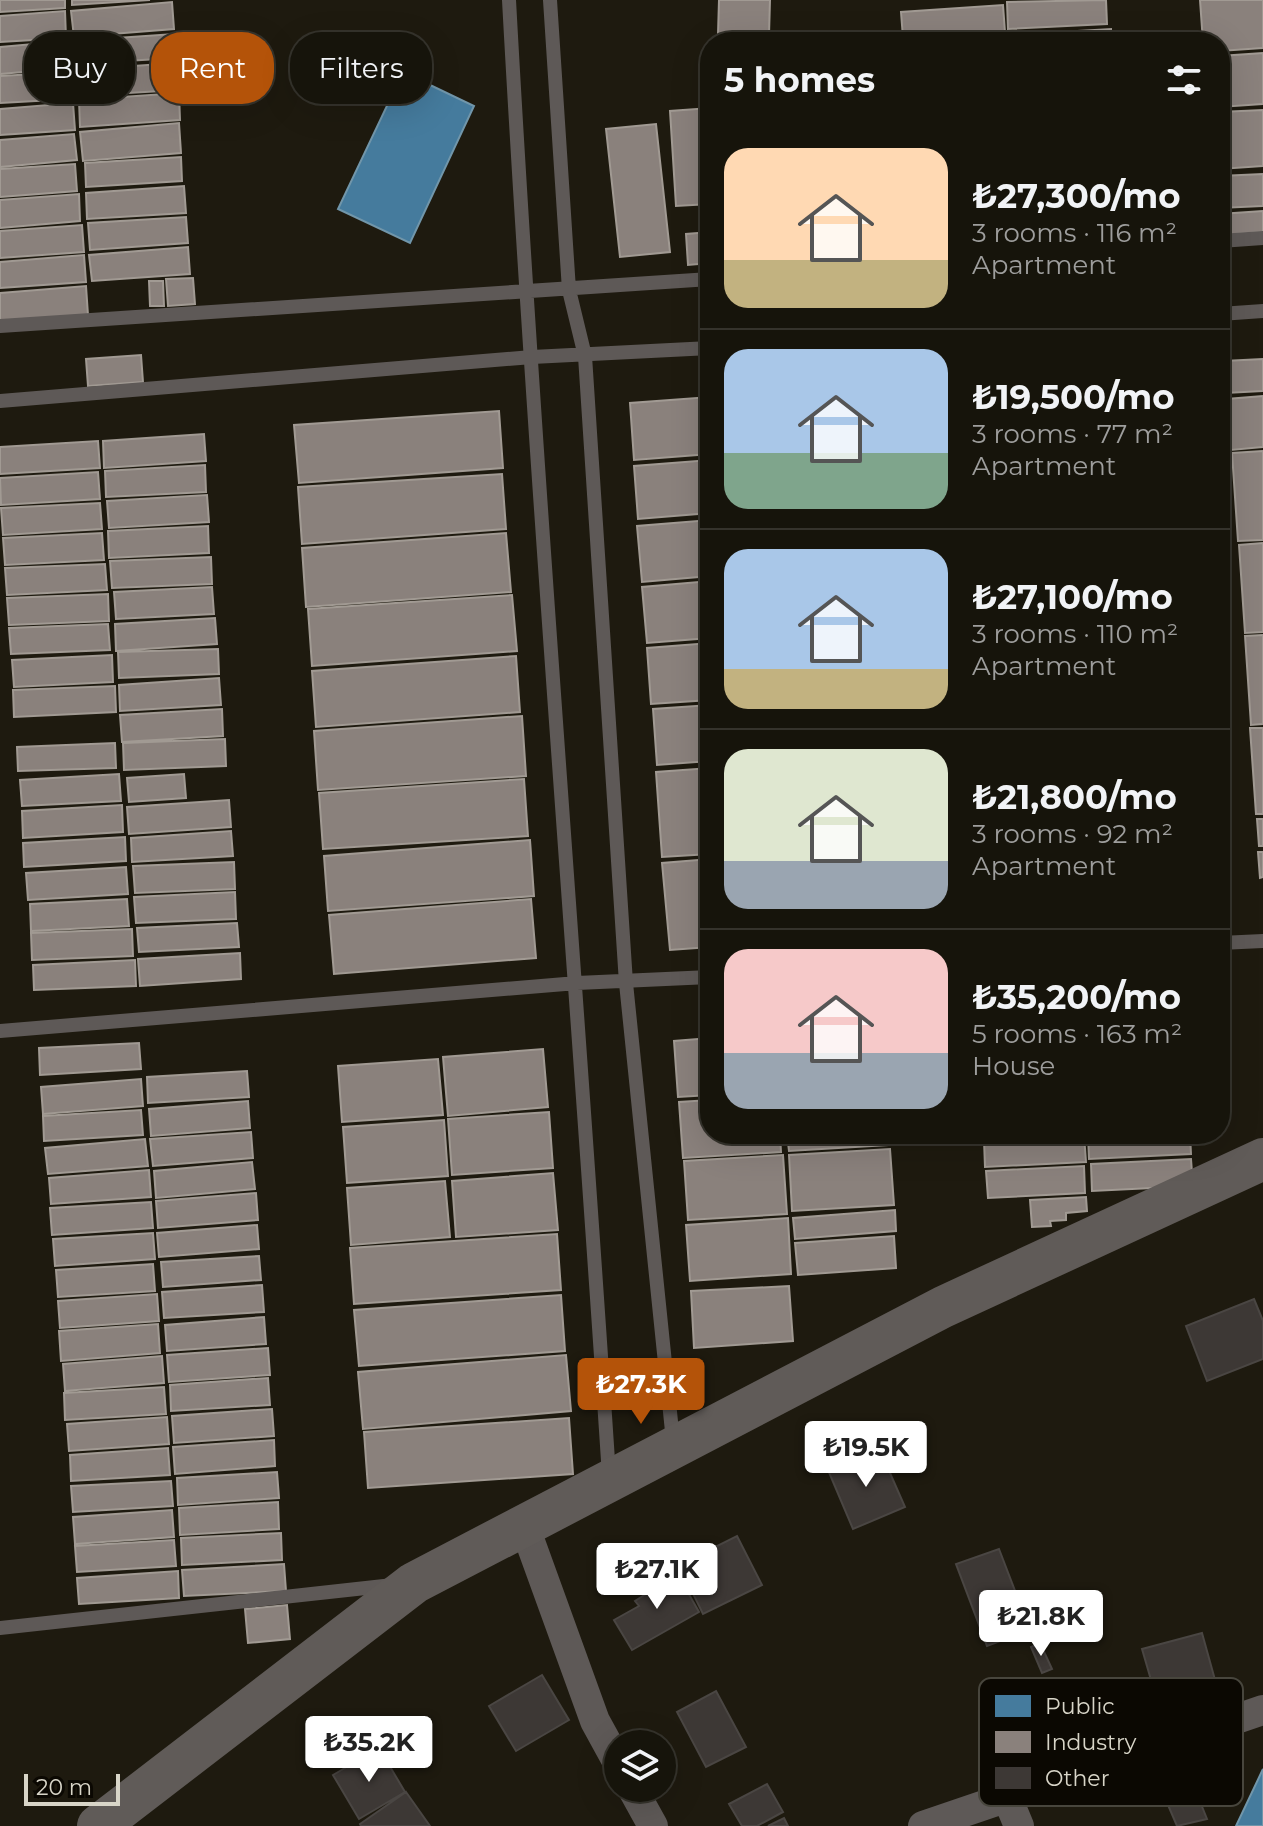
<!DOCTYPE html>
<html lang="en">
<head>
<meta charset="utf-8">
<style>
	:root { --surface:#16140b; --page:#232119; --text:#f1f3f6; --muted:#9e9e9d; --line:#35332c; --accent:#b45309 }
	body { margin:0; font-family:Montserrat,sans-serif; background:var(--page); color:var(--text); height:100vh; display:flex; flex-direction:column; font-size:30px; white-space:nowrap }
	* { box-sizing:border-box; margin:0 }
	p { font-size:26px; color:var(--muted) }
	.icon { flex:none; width:44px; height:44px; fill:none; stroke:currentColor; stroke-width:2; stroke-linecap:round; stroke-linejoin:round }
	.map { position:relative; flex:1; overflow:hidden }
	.details { position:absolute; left:700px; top:32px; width:530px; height:1112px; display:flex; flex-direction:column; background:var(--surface); border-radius:32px; box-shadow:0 8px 32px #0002,0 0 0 2px var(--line) }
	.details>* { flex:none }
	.guide { position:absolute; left:24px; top:32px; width:556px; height:72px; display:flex; gap:16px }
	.tools { position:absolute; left:604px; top:1730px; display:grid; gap:16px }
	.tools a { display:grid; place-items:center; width:72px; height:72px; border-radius:50%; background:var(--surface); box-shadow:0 8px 32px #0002,0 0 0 2px var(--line); font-size:40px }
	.scale { position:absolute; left:24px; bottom:20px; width:96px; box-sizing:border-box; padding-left:8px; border:4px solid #d8d5c8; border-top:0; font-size:22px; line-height:28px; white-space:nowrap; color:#d8d5c8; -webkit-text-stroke:6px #0b0802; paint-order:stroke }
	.price { position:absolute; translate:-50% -68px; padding:0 18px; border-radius:8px; background:#fff; color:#222; font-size:26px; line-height:52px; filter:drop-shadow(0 2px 4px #0008) }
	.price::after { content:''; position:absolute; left:50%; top:48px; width:24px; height:18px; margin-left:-12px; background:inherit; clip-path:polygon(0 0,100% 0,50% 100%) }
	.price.current { background:var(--accent); color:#fff }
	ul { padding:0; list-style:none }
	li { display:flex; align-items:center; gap:24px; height:200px; padding:0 24px }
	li+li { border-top:2px solid var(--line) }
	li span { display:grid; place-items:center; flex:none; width:224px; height:160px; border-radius:24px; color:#555 }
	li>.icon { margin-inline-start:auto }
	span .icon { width:96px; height:96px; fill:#fffc; stroke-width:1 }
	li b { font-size:34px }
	h2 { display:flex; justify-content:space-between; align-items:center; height:96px; padding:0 24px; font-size:34px }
	.tag { padding:0 28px; border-radius:32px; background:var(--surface); box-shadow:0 8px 32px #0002,0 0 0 2px var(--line); font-size:28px; line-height:72px }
	.tag.current { background:var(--accent); color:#fff }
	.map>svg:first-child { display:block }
</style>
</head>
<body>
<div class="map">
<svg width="1263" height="1826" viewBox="0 0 1263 1826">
	<rect width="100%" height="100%" fill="#1e1a0f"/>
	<path fill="#457b9d" stroke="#7196aa" stroke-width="2" d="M 403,72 L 474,106 L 410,243 L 338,209 Z
		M 1263,1769 L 1263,1826 L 1236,1826 Z"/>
	<path fill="#8a817c" stroke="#a19a93" stroke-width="2" d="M 0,0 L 65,0 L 65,8 L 0,12 Z
		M 72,0 L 150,0 L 72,5 Z
		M 719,0 L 770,0 L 769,35 L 718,34 Z
		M 1106,0 L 1107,24 L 1008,29 L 1007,2 Z
		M 1200,0 L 1263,0 L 1263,48 L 1220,51 L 1220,42 L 1203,42 Z
		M 172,2 L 174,29 L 74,37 L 71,11 Z
		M 1003,5 L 1005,32 L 903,38 L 901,12 Z
		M 65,11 L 66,38 L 0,42 L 0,16 Z
		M 1111,29 L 1111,42 L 1010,42 L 1009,35 Z
		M 174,34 L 175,58 L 75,64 L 73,41 Z
		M 1003,36 L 1003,42 L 904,42 L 904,41 Z
		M 67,41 L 69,68 L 0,74 L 0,47 Z
		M 1263,53 L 1263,104 L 1220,107 L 1220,56 Z
		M 176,63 L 178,90 L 78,96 L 76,70 Z
		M 70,72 L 71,99 L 0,103 L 0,76 Z
		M 179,93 L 180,120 L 80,127 L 79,100 Z
		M 73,103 L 75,130 L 0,135 L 0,109 Z
		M 710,108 L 710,204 L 676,206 L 670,111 Z
		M 1263,110 L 1263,166 L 1220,169 L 1220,112 Z
		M 179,123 L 181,153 L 83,161 L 80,132 Z
		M 656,124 L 670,252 L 620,257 L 606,129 Z
		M 74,134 L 77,160 L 0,167 L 0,140 Z
		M 181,157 L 182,181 L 86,187 L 85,163 Z
		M 75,164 L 77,191 L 0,197 L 0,169 Z
		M 1263,174 L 1263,206 L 1220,208 L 1220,176 Z
		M 184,186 L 186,213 L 87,219 L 86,193 Z
		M 79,194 L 80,221 L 0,228 L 0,200 Z
		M 1263,211 L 1263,232 L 1220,235 L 1220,214 Z
		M 186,217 L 188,243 L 90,250 L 88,223 Z
		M 82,225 L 84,252 L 0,258 L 0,231 Z
		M 710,232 L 710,263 L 688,265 L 686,234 Z
		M 188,247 L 190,274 L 92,281 L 89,255 Z
		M 84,255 L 86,282 L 0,288 L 0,262 Z
		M 193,278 L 195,304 L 168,306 L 166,279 Z
		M 149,281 L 163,281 L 164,306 L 150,306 Z
		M 86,286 L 88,315 L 0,322 L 0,293 Z
		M 141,355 L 143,382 L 88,386 L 86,359 Z
		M 1263,359 L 1263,391 L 1226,393 L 1224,361 Z
		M 1263,396 L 1263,447 L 1231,450 L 1227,399 Z
		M 710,397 L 710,454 L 634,460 L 630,403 Z
		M 499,411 L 503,468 L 299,483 L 294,425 Z
		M 204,434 L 206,461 L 104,468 L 103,441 Z
		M 98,441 L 100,468 L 0,474 L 0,447 Z
		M 1263,451 L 1263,540 L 1238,541 L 1232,453 Z
		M 710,460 L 710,513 L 638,519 L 634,466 Z
		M 205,465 L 206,492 L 106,497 L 105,471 Z
		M 98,472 L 100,499 L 1,505 L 0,478 Z
		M 502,474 L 506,529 L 302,544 L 298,487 Z
		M 207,495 L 209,522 L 109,528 L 107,501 Z
		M 100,503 L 102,529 L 3,535 L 1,508 Z
		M 710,520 L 710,576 L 642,582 L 637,526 Z
		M 208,526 L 209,553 L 109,558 L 108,531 Z
		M 102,533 L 104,560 L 5,565 L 3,538 Z
		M 506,533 L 511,592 L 306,607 L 302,548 Z
		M 1263,543 L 1263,632 L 1245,633 L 1239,545 Z
		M 211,557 L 212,584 L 112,588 L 110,561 Z
		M 105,564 L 107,590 L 7,595 L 5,568 Z
		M 710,581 L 710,638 L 647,643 L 642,587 Z
		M 212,587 L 214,614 L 116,619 L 114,592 Z
		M 108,594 L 109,621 L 9,625 L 7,598 Z
		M 512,595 L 517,651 L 312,666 L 308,609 Z
		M 215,618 L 217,644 L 116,651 L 115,624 Z
		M 108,624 L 110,650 L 11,654 L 9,628 Z
		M 1263,635 L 1263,724 L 1251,725 L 1245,636 Z
		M 710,643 L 710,700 L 651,704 L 647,648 Z
		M 218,649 L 219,674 L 119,678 L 118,652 Z
		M 112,655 L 113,682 L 14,687 L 12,660 Z
		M 516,656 L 520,712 L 316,727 L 312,671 Z
		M 219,678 L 221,705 L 120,711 L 119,685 Z
		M 115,686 L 116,712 L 14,717 L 13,690 Z
		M 710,705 L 710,761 L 657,765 L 653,709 Z
		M 222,709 L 223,736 L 122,742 L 120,715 Z
		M 522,716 L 526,776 L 318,790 L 314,731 Z
		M 1250,728 L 1263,728 L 1263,814 L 1256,814 Z
		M 225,739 L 226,766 L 124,770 L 123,743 Z
		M 115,743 L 116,768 L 18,771 L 17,747 Z
		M 710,768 L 710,854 L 662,857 L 656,772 Z
		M 119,774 L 121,801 L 22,806 L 20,780 Z
		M 184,774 L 186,798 L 129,802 L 127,778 Z
		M 524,779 L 528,836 L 323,849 L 319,793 Z
		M 229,800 L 231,827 L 129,834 L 127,807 Z
		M 122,805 L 123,832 L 23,838 L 22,811 Z
		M 1257,819 L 1263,819 L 1263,846 L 1259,846 Z
		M 231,831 L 233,856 L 132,862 L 131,838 Z
		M 125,837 L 126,861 L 24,867 L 23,843 Z
		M 530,840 L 534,896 L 328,911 L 324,856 Z
		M 1258,852 L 1263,852 L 1263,877 L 1260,878 Z
		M 710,859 L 710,947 L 670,950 L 662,863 Z
		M 234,862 L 235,889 L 135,893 L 133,866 Z
		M 126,867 L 128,894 L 28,900 L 26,873 Z
		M 235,892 L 236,919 L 136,923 L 134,897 Z
		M 127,899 L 129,926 L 31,931 L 30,904 Z
		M 531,899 L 536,958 L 334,974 L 329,915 Z
		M 237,923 L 239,947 L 139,952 L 137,928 Z
		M 132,929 L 133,956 L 32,960 L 31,933 Z
		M 240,953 L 241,979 L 140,986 L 138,959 Z
		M 135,960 L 136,986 L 34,990 L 33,965 Z
		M 710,1038 L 710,1095 L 678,1097 L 674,1041 Z
		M 139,1043 L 141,1069 L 40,1075 L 39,1048 Z
		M 543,1049 L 548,1107 L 448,1116 L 443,1057 Z
		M 438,1059 L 443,1115 L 342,1122 L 338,1066 Z
		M 247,1071 L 249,1097 L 148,1103 L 147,1077 Z
		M 141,1079 L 143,1106 L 43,1114 L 41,1087 Z
		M 710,1100 L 710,1134 L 780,1134 L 781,1152 L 683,1158 L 679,1102 Z
		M 248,1101 L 250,1128 L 151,1136 L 149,1109 Z
		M 141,1110 L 143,1135 L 44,1141 L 43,1116 Z
		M 549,1112 L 553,1168 L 452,1175 L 448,1119 Z
		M 444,1120 L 448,1176 L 347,1183 L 343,1127 Z
		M 251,1132 L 253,1158 L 153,1166 L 150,1139 Z
		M 787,1134 L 888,1134 L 888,1145 L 789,1151 Z
		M 981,1134 L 1039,1134 L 981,1138 Z
		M 1190,1134 L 1191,1154 L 1089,1159 L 1088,1135 Z
		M 1084,1135 L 1086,1162 L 985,1167 L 984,1140 Z
		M 145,1139 L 148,1166 L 48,1174 L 45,1148 Z
		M 890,1149 L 894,1205 L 792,1211 L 789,1155 Z
		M 783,1155 L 787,1214 L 688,1220 L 684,1161 Z
		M 1191,1159 L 1193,1186 L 1092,1191 L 1091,1164 Z
		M 252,1162 L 255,1189 L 156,1198 L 154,1171 Z
		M 1084,1166 L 1085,1193 L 988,1198 L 986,1171 Z
		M 149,1170 L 151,1197 L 51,1204 L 49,1178 Z
		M 553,1173 L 558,1230 L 456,1237 L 452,1181 Z
		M 445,1181 L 450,1237 L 351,1245 L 347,1188 Z
		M 256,1193 L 258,1220 L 158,1228 L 156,1201 Z
		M 1086,1197 L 1087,1211 L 1066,1213 L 1066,1220 L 1050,1221 L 1051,1226 L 1032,1227 L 1030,1200 Z
		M 151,1202 L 153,1228 L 52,1235 L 50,1208 Z
		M 895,1210 L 896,1231 L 795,1239 L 793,1218 Z
		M 788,1218 L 791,1274 L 690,1281 L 686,1225 Z
		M 257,1225 L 259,1249 L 159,1257 L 157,1233 Z
		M 153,1233 L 155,1259 L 55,1266 L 53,1239 Z
		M 557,1234 L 561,1290 L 354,1304 L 350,1248 Z
		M 894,1236 L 896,1268 L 798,1275 L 795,1243 Z
		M 259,1256 L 261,1280 L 163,1287 L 161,1262 Z
		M 153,1264 L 155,1291 L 58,1297 L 56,1270 Z
		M 262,1285 L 264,1312 L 164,1318 L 162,1292 Z
		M 789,1286 L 793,1341 L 694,1348 L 691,1291 Z
		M 157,1294 L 159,1321 L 60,1328 L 58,1301 Z
		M 561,1295 L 565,1351 L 359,1366 L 354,1310 Z
		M 264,1317 L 266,1344 L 167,1351 L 165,1325 Z
		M 158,1324 L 160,1353 L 61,1361 L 59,1331 Z
		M 268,1348 L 270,1375 L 169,1382 L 167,1355 Z
		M 566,1355 L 571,1411 L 363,1429 L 358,1372 Z
		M 162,1356 L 164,1383 L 65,1391 L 63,1364 Z
		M 268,1378 L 270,1405 L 171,1411 L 170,1385 Z
		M 164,1387 L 166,1414 L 65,1420 L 64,1393 Z
		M 272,1409 L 274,1436 L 174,1443 L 172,1416 Z
		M 167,1417 L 169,1444 L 69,1451 L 67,1424 Z
		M 569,1418 L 573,1474 L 368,1488 L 364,1432 Z
		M 274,1440 L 275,1466 L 175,1474 L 173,1447 Z
		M 168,1448 L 170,1475 L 71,1481 L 70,1455 Z
		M 277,1472 L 279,1498 L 178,1505 L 177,1478 Z
		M 171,1481 L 173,1506 L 73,1512 L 71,1486 Z
		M 278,1502 L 279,1529 L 180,1535 L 179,1508 Z
		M 172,1510 L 174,1537 L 75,1544 L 73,1517 Z
		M 281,1533 L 282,1560 L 182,1565 L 181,1538 Z
		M 174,1540 L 176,1566 L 77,1572 L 75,1546 Z
		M 284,1564 L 286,1591 L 184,1596 L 182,1570 Z
		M 178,1571 L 179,1598 L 79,1604 L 77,1578 Z
		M 287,1605 L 290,1639 L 248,1643 L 245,1609 Z"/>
	<path fill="#3d3835" stroke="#4a4643" stroke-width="2" d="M 1254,1299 L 1263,1321 L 1263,1359 L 1207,1381 L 1186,1326 Z
		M 879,1448 L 905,1507 L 853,1529 L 828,1470 Z
		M 737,1536 L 762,1585 L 703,1614 L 679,1565 Z
		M 999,1549 L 1030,1630 L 987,1646 L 956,1564 Z
		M 675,1570 L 699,1612 L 632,1650 L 614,1620 L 639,1606 L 635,1601 L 649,1592 L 645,1587 Z
		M 1202,1633 L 1217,1687 L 1158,1704 L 1142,1649 Z
		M 1040,1643 L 1052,1669 L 1042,1673 L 1031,1647 Z
		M 542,1675 L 569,1720 L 516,1751 L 489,1706 Z
		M 716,1691 L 746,1747 L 706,1767 L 677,1712 Z
		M 379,1748 L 405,1792 L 359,1819 L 333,1775 Z
		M 767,1784 L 783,1812 L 757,1826 L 742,1826 L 729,1804 Z
		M 406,1792 L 430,1826 L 361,1826 L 360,1824 Z
		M 1197,1794 L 1207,1819 L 1177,1826 L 1168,1805 Z
		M 784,1818 L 788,1826 L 768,1826 Z"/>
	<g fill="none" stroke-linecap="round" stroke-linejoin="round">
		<path stroke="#5e5957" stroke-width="14" d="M 509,0 C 536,492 577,984 609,1476
			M 550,0 L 569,290 L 585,356 L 626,983 L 673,1441
			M 1220,241 L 1263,238
			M 1220,314 L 1263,311
			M 0,326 L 710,279
			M 0,401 L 532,357 L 710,348
			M 1220,943 L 1263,941
			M 0,1031 L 577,983 L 710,977
			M 0,1628 L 393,1585"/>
		<path stroke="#5e5957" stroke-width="30" d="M 524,1525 L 595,1721 L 618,1763
			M 632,1788 L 653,1826
			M 1007,1797 L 1019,1826
			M 923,1826 L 1263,1710"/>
		<path stroke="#605b58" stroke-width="42" d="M 98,1826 L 414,1583 L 943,1307 L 1263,1159"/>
	</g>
	<rect x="979" y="1678" width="264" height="128" rx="12" fill="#0b0802" stroke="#48463d" stroke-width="2"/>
	<rect x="995" y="1695" width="36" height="22" fill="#457b9d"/>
	<rect x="995" y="1731" width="36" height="22" fill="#8a817c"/>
	<rect x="995" y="1767" width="36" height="22" fill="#3d3835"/>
	<g font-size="22" fill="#d8d5c8">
		<text x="1045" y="1714">Public</text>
		<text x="1045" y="1750">Industry</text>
		<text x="1045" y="1786">Other</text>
	</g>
</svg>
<div class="tools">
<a><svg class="icon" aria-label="layers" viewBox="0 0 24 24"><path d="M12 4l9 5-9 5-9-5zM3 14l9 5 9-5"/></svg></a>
</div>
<div class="scale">20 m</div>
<b class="price current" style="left:641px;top:1426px">₺27.3K</b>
<b class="price" style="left:866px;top:1489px">₺19.5K</b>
<b class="price" style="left:657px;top:1611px">₺27.1K</b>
<b class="price" style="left:1041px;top:1658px">₺21.8K</b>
<b class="price" style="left:369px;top:1784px">₺35.2K</b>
<div class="guide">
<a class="tag">Buy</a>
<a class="tag current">Rent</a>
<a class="tag">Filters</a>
</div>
<section class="details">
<h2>5 homes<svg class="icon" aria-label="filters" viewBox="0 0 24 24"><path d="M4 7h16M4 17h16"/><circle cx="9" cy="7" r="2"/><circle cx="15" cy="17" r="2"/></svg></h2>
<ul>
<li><span style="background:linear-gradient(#ffd9b3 70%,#c2b280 0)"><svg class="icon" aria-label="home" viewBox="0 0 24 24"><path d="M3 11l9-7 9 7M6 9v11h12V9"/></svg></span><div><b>₺27,300/mo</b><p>3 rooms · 116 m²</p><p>Apartment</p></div></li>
<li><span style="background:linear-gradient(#a9c7e8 65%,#7fa58c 0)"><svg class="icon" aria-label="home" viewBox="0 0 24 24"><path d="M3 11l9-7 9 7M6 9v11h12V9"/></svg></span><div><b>₺19,500/mo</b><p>3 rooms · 77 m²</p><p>Apartment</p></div></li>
<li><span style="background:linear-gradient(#a9c7e8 75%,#c2b280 0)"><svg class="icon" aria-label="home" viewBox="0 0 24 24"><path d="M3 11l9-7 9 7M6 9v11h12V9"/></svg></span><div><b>₺27,100/mo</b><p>3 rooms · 110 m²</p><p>Apartment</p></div></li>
<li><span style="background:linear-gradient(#dfe7d0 70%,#9aa5b1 0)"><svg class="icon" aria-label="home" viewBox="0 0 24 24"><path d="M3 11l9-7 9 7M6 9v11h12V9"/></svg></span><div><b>₺21,800/mo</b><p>3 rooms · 92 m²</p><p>Apartment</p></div></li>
<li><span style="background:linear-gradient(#f6c9c9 65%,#9aa5b1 0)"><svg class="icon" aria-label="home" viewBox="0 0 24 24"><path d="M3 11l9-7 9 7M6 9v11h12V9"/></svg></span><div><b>₺35,200/mo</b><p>5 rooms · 163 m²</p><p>House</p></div></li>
</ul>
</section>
</div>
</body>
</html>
